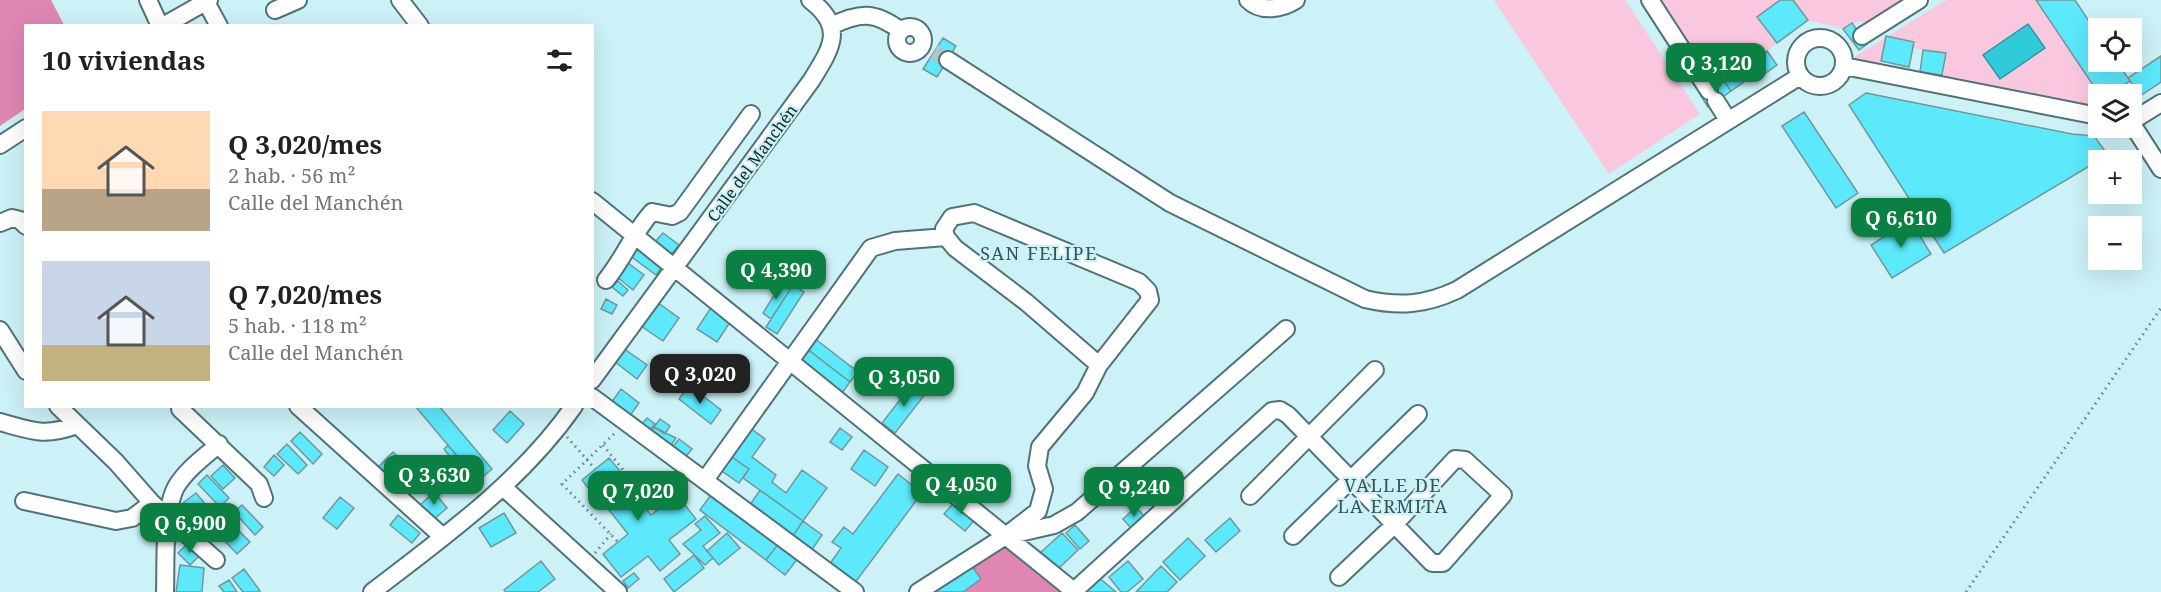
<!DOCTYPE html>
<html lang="es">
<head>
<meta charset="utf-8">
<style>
	:root { --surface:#fff; --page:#f2f2f2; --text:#202124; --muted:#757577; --accent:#0b8043 }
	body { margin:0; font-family:"Noto Serif",serif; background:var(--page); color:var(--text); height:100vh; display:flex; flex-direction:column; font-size:22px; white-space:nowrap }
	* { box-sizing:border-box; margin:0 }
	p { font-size:20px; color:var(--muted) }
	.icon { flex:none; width:33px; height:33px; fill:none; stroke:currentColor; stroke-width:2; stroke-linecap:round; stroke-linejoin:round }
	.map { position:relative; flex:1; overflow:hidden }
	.drawer { position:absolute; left:24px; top:24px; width:570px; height:384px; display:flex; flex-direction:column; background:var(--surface); border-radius:0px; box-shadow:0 6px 24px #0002 }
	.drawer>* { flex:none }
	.controls { position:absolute; left:2088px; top:18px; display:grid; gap:12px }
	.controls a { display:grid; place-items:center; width:54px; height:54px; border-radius:0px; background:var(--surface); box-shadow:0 6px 24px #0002; font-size:30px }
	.price { position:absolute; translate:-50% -51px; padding:0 14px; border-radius:12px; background:var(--accent); color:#fff; font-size:20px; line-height:39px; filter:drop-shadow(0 2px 3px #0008) }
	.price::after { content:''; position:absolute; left:50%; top:36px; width:18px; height:14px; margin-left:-9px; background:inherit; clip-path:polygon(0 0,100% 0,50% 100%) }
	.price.active { background:#222; color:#fff }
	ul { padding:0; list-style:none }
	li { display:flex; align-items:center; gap:18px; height:150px; padding:0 18px }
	li span { display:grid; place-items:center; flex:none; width:168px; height:120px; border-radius:0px; color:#555 }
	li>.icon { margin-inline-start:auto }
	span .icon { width:72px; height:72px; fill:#fffc; stroke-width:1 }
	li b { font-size:26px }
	h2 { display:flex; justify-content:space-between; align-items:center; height:72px; padding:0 18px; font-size:26px }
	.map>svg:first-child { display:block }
</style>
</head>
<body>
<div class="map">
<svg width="2161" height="592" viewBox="0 0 2161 592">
	<rect width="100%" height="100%" fill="#ccf1f6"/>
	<path fill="#f9c8df" d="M 1494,0 L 1625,0 L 1700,114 L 1609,174 Z
		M 1659,0 L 1780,0 L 1757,17 L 1777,43 L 1742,70 L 1737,64 L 1720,75 L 1724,81 L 1715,87 Z
		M 1793,0 L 1909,0 L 1871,25 L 1859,21 L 1843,29 L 1808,20 Z
		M 1946,0 L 2036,0 L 2099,94 L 2098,107 L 1942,75 L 1945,53 L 1913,48 L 1914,42 L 1886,36 L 1880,70 L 1854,61 L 1856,56 Z"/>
	<path fill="#e086b3" d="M 0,0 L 51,0 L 64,25 L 26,26 L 25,109 L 0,126 Z
		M 1006,537 L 1071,592 L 928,592 Z"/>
	<path fill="#31cadb" stroke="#2a99a6" stroke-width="1.5" d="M 2028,24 L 2045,48 L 2000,79 L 1983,55 Z"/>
	<path fill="#5be9fb" stroke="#73969b" stroke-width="1.5" d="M 1780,0 L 1793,0 L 1808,20 L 1777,43 L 1757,17 Z
		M 2036,0 L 2075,0 L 2098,35 L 2098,62 L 2117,62 L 2130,81 L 2110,94 L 2099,94 Z
		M 1852,23 L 1867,44 L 1859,50 L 1843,29 Z
		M 1886,36 L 1914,42 L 1909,67 L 1881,61 Z
		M 943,38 L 956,46 L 937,77 L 923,69 Z
		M 1923,50 L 1946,53 L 1942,75 L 1920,72 Z
		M 1767,51 L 1777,65 L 1760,77 L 1750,64 Z
		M 2161,56 L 2161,82 L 2140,96 L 2128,78 Z
		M 1737,64 L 1748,79 L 1731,91 L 1720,75 Z
		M 1724,81 L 1731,91 L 1708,107 L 1701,96 Z
		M 1866,93 L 2072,134 L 2094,136 L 2108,155 L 1944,253 L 1849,105 Z
		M 1804,112 L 1858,193 L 1836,208 L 1782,126 Z
		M 1910,220 L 1931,254 L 1892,278 L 1871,245 Z
		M 663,233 L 679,245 L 671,255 L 655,242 Z
		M 637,244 L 664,264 L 656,275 L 629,255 Z
		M 628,263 L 644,275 L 633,290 L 617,277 Z
		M 618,281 L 628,290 L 623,296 L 612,287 Z
		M 781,284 L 790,290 L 771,319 L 763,313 Z
		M 793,285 L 804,292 L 777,334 L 766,327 Z
		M 606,299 L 617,305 L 612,314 L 601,309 Z
		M 657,302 L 679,318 L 663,341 L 641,326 Z
		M 714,303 L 734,316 L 717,342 L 697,329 Z
		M 814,338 L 858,372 L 850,382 L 806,348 Z
		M 623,348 L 647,365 L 637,379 L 614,361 Z
		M 806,348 L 850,382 L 840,396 L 795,362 Z
		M 913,383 L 926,393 L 895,433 L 882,423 Z
		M 689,385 L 721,410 L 711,424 L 679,399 Z
		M 621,389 L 639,403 L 627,420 L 608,407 Z
		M 415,406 L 439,406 L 492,469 L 478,481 Z
		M 510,411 L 524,424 L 507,443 L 493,430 Z
		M 632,415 L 643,423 L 647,418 L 655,424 L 646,435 L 627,421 Z
		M 660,419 L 670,426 L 665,434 L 654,427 Z
		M 654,427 L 676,438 L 667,451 L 647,437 Z
		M 749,427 L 765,439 L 752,457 L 776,475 L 772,482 L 786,493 L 802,470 L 827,488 L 803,521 L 743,478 L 749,469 L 729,455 Z
		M 840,428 L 852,437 L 842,450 L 830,442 Z
		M 300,432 L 322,454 L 313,464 L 291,441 Z
		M 679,439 L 692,449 L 684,459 L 671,449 Z
		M 287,444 L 307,465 L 298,474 L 277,454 Z
		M 448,445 L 477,479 L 470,485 L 465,478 L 459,483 L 451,474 L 459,468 L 444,449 Z
		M 864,450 L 888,467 L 875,486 L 851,469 Z
		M 393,452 L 404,463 L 396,471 L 385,460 Z
		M 274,455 L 284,465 L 274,476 L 264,467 Z
		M 729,455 L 749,469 L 739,483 L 719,469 Z
		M 609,458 L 620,471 L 617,473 L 651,515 L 677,495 L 696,519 L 669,540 L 680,554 L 660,571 L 648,556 L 621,577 L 603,554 L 628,534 L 594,491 L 592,493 L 582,480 Z
		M 384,461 L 406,481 L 399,489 L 377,469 Z
		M 223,465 L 235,478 L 223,489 L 211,476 Z
		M 898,474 L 922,493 L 854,584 L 829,565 L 841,548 L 832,542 L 844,527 L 853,534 Z
		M 207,475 L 229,498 L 220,507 L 198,484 Z
		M 760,490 L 803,521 L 790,540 L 747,509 Z
		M 434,492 L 447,508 L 433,520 L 420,505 Z
		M 713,492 L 779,543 L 766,560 L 700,510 Z
		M 196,493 L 213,513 L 201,524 L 183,503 Z
		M 340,497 L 354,508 L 337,529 L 323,518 Z
		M 958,498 L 978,516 L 965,531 L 944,514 Z
		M 242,505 L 263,527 L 255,535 L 234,512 Z
		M 1136,507 L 1144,516 L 1131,528 L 1123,519 Z
		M 504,513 L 516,533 L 491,547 L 479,528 Z
		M 398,515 L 420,533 L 412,543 L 390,525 Z
		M 705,516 L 720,533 L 703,546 L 713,558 L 705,565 L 683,544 L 701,530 L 695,524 Z
		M 1230,518 L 1240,531 L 1216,552 L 1205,540 Z
		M 803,521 L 822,535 L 809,554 L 790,540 Z
		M 232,524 L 250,542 L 237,554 L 220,536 Z
		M 1075,525 L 1089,541 L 1080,549 L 1066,533 Z
		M 727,533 L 740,548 L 719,565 L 707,551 Z
		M 1062,533 L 1078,550 L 1056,571 L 1040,553 Z
		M 1188,538 L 1205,556 L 1180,580 L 1163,562 Z
		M 189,542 L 201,554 L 190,565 L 178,553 Z
		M 779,543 L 799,557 L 785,575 L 766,560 Z
		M 694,555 L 704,568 L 674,592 L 664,579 Z
		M 541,561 L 555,579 L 538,592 L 506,592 L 504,590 Z
		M 1128,561 L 1143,579 L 1127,592 L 1121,592 L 1109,577 Z
		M 969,562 L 981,579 L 963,592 L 928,592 Z
		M 180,565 L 204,568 L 202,592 L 176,592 Z
		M 1161,566 L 1177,582 L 1167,592 L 1136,592 Z
		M 244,569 L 260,591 L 259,592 L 243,592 L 232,578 Z
		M 634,573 L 639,579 L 628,588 L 623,581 Z
		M 1097,576 L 1116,592 L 1086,592 Z
		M 229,580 L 237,592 L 224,592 L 219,586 Z"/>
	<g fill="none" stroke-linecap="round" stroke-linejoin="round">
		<path stroke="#a8c9cd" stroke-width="16" stroke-dasharray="16 8" stroke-linecap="butt" d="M 934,52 L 948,60"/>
		<defs>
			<path id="minor" d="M 148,0 L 160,26
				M 400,0 L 420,26
				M 1248,0 C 1261,13 1282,9 1296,0
				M 1650,0 L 1709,91
				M 206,2 L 219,26
				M 275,10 L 298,0
				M 163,26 L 209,0
				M 831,26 C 860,12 875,11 901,31
				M897 40a13 13 0 1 1 26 0a13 13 0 1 1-26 0Z
				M 1862,36 L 1919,0
				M1796 62a24 24 0 1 1 48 0a24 24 0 1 1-48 0Z
				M 948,60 L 1170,203 L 1365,299 C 1399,307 1425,305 1457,290 L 1800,76
				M 1844,66 L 2098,116
				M 1716,101 L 1728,120
				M 2132,121 L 2161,103
				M 2132,124 L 2161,169
				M 0,145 L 26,128
				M 592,201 L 1075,592
				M 0,223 L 12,218 L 20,220 L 26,226
				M 606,280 C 624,258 633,233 652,212 L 672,216 L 680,212 L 751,114
				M 0,330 L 26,371
				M 592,380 L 811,81 C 830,50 847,28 810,0
				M 592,397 L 855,592
				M 58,406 L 116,462 L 152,503 L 216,560
				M 298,406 L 443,537
				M 180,409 L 259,484 L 264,498
				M 0,422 C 32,431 44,437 77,425
				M 705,480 L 871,248 L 895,241 L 946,237
				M 503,487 L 618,592
				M 1250,496 L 1375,370
				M 24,501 L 116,521 L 132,518 L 152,503
				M 1011,535 L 1054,525 L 1077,512 L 1286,329
				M 1293,536 L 1418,414
				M 1074,591 L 1272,411 L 1280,410 L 1288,415 L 1432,563 L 1443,563 L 1503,495 L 1465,460 L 1455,459 L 1393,526 L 1339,577
				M 165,592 C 166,563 163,512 176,487 C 186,470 205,456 219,444
				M 372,592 C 445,536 521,482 574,406
				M 918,592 L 1007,535 L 1038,511 L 1044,489 L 1037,466 L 1040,447 L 1085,393 L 1099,365 L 1150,300 L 1148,291 L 1139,282 L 974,213 L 952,217 L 944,229 L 946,237 L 955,248 L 1026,302 L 1099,365"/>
		</defs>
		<use href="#minor" stroke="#517378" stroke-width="20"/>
		<path stroke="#6c8589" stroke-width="3" stroke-dasharray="1.5 4.5" stroke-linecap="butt" d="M 614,434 L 562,484 L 618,542
			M 567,437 L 595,469
			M 603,445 L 656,511
			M 595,553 L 611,534
			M 1966,592 L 2161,308"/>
		<use href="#minor" stroke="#fff" stroke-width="16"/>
	</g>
	<g text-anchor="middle" stroke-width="4.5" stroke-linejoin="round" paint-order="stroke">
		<g font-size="16" fill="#19282a" stroke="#ccf1f6">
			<text transform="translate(752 163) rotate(-54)" y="6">Calle del Manchén</text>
		</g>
		<g font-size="18" letter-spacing="1.5" fill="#335559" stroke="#ccf1f6">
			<text x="1039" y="260">SAN FELIPE</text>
			<text x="1393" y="492">VALLE DE<tspan x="1393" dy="21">LA ERMITA</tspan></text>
		</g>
	</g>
</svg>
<div class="controls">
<a><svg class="icon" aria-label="locate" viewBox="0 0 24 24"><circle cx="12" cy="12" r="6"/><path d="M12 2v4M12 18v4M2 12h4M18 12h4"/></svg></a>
<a><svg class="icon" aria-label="layers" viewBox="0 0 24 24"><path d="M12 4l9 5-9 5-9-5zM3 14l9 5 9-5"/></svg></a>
<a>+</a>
<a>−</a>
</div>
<b class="price" style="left:1716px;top:94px">Q 3,120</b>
<b class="price" style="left:1901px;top:249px">Q 6,610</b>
<b class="price" style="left:776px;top:301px">Q 4,390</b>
<b class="price active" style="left:700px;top:405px">Q 3,020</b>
<b class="price" style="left:904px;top:408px">Q 3,050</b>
<b class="price" style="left:434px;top:506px">Q 3,630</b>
<b class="price" style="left:961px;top:515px">Q 4,050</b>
<b class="price" style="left:1134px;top:518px">Q 9,240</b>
<b class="price" style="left:638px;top:522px">Q 7,020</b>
<b class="price" style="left:190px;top:554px">Q 6,900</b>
<section class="drawer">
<h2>10 viviendas<svg class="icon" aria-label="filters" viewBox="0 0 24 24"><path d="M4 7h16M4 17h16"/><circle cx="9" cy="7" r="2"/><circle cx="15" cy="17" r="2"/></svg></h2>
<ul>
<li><span style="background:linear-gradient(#ffd9b3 65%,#b9a48a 0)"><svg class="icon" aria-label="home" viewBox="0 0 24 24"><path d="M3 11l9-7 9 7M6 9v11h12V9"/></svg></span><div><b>Q 3,020/mes</b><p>2 hab. · 56 m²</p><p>Calle del Manchén</p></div></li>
<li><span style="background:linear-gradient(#c9d6e8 70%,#c2b280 0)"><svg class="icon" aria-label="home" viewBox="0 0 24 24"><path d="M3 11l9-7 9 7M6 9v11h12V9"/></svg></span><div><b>Q 7,020/mes</b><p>5 hab. · 118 m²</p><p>Calle del Manchén</p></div></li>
</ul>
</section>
</div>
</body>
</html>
